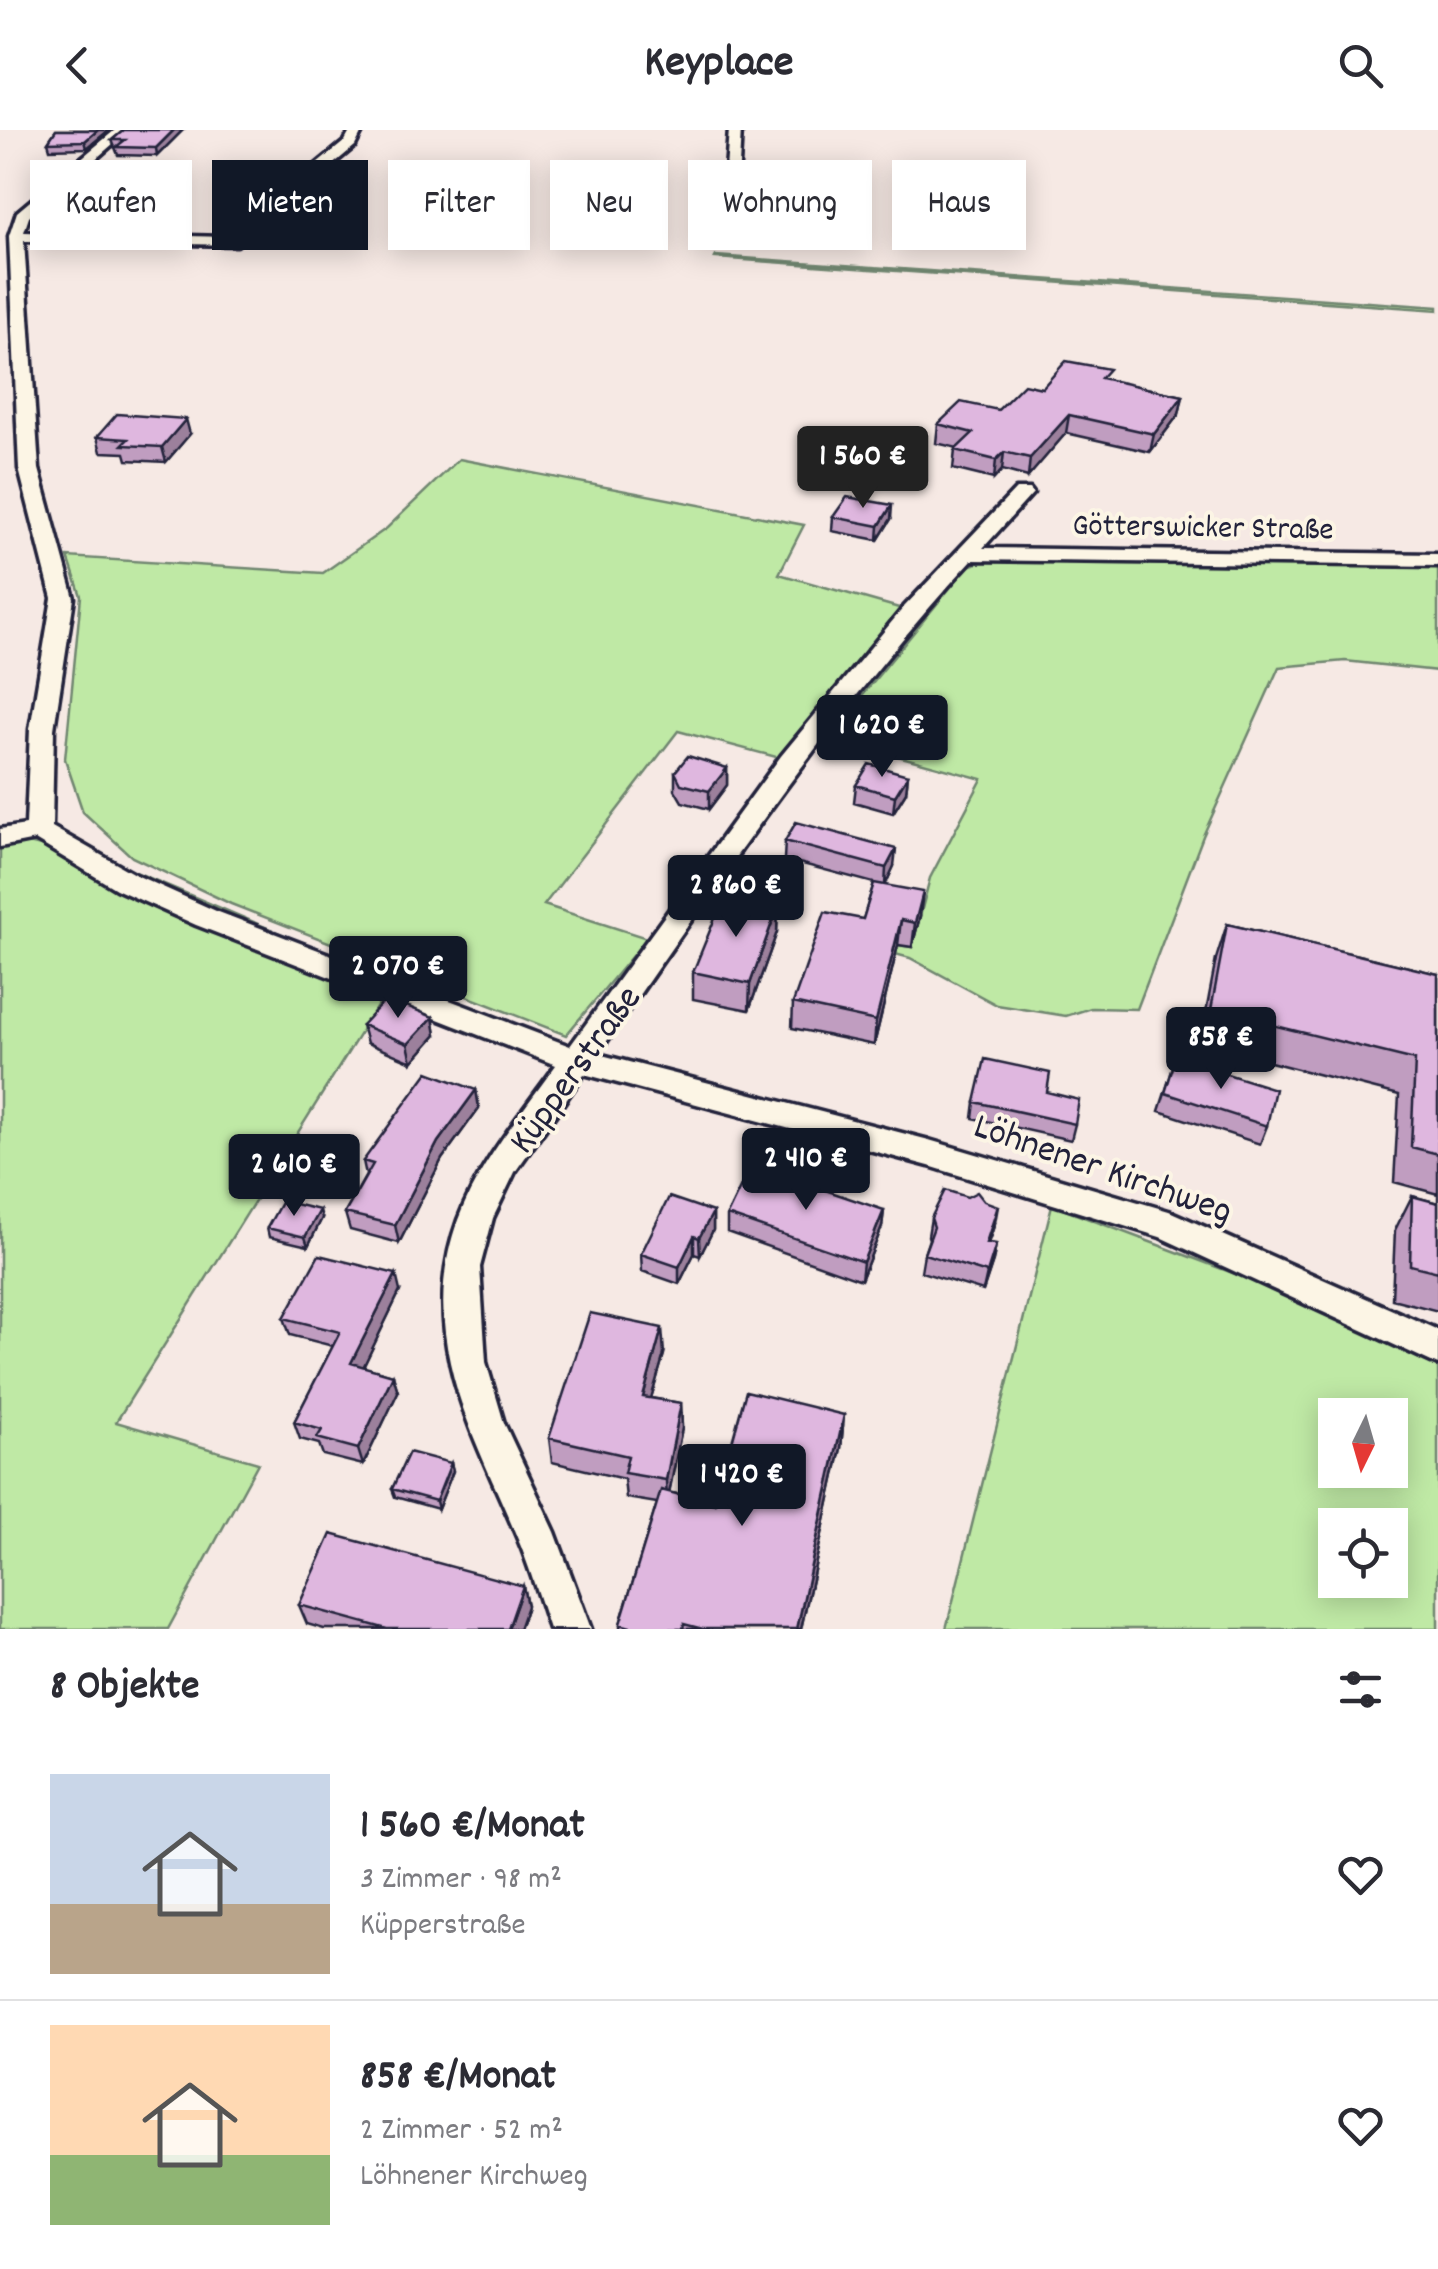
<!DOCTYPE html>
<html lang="de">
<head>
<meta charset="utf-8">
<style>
	:root { --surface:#fff; --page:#f7f7f7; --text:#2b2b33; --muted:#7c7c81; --line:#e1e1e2; --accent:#111827 }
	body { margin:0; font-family:Dekko,sans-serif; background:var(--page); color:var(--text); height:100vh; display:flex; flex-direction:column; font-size:38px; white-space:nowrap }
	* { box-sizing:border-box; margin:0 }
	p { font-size:32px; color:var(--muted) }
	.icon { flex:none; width:55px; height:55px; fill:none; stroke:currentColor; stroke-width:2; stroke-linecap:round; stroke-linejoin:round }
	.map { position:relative; height:1499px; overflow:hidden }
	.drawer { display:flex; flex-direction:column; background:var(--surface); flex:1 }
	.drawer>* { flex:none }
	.guide { position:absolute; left:30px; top:30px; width:1380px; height:90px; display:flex; gap:20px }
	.needle { width:65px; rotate:185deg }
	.fabs { position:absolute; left:1318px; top:1268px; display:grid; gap:20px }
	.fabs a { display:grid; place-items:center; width:90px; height:90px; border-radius:0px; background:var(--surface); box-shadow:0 5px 25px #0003; font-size:50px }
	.price { position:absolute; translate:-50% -85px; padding:0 22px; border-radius:10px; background:var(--accent); color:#fff; font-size:32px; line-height:65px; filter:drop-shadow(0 2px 5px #0008) }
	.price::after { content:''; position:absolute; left:50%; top:60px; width:30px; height:22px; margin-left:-15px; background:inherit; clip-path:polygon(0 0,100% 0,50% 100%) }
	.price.on { background:#222; color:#fff }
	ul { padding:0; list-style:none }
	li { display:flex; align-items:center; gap:30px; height:250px; padding:0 50px }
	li+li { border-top:2px solid var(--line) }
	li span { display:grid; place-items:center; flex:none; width:280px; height:200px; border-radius:0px; color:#555 }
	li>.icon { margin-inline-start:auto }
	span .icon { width:120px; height:120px; fill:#fffc; stroke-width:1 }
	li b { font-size:42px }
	h2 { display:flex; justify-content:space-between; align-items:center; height:120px; padding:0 50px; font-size:42px }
	.pill { padding:0 35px; border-radius:0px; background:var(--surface); box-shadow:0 5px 25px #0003; font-size:35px; line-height:90px }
	.pill.on { background:var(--accent); color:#fff }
	header { display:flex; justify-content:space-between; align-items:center; height:130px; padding:0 50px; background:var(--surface); font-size:45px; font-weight:700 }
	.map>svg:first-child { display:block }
</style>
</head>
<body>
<header><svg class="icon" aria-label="back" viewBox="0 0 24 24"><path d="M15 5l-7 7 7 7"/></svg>Keyplace<svg class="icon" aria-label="search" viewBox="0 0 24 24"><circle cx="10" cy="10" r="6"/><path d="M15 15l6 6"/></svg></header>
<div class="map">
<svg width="1438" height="1499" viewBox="0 0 1438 1499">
	<rect width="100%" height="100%" fill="#f6e9e4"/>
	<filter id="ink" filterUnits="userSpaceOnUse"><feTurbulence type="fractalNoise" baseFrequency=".01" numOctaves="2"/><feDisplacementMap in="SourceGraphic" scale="20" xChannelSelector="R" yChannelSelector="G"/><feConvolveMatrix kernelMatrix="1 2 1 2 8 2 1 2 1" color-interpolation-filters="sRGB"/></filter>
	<g filter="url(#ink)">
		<path fill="#bfe9a5" stroke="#708670" stroke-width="2.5" fill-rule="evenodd" d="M 716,126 L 1438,177 L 1438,180 L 715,128 Z
			M 459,329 L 804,395 L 779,444 L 906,480 L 780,628 L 678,601 L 544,775 L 647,808 L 566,905 L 231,774 L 132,727 L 83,682 L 65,629 L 81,466 L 68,427 L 323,443 L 387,398 Z
			M 986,430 L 1438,437 L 1438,541 L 1345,531 L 1279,537 L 1203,706 L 1137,879 L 1091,878 L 1066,886 L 997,875 L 910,828 L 895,824 L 898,815 L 912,817 L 930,748 L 982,649 L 828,607 L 968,436 Z
			M 0,706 L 119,735 L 393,851 L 116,1292 L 258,1333 L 168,1499 L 0,1499 Z
			M 1052,1075 L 1254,1151 L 1438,1234 L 1438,1499 L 946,1499 ZM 1335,1285 L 1390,1285 L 1390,1340 L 1335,1340 ZM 1335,1395 L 1390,1395 L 1390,1450 L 1335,1450 Z"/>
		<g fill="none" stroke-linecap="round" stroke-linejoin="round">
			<defs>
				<path id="minor" d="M 115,0 L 129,0 L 29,87 L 24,102 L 228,107 L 345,11 L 351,0 L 363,0 L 355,16 L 237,115 L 24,111 L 39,339 L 74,468 L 54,599 L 52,697 L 136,745 L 216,781 L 570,916 L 781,626 L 904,477 L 1016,359 L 1030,359 L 1033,363 L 983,418 L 1438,424 L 1438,436 L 972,430 C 831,583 716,755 598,924 L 929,1010 L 1169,1081 L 1438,1200 L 1438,1235 L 1160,1107 L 929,1036 L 584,944 L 515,1042 L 493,1088 L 480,1137 L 486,1232 L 504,1293 L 555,1402 L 591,1499 L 549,1499 C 540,1472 532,1445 522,1419 C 478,1311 414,1211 458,1090 C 479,1033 521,984 556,935 L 196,795 L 116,759 L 35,710 L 0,717 L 0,699 L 26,695 L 30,599 L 52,468 L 19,339 L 9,106 L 17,82 Z
					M 729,0 L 741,0 L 735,105 L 728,109 L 721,105 Z"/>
			</defs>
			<use href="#minor" stroke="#22223b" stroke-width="7"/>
			<use href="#minor" fill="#fcf5e5" fill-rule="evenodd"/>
		</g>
		<path fill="#c09dc0" stroke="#22223b" stroke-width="2.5" d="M 56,0 L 109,0 L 87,18 L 50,19 L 48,12 Z
			M 124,0 L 183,0 L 157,26 L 118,25 L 112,10 Z
			M 1107,250 L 1183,266 L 1179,284 L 1150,322 L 1066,303 L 1028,347 L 1002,340 L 994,349 L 953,339 L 955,320 L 958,318 L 936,313 L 938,294 L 998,280 L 1042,258 Z
			M 190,304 L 166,332 L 127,330 L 125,323 L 101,322 L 97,307 Z
			M 833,387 L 891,389 L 878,410 L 832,401 Z
			M 727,638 L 727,655 L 709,679 L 682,672 L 675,660 L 675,642 Z
			M 908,645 L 906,662 L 893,683 L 854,672 L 856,655 Z
			M 785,711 L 894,736 L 885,755 L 920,786 L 912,817 L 898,815 L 874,915 L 792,898 L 793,873 L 863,789 L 874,753 L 784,729 Z
			M 778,776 L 777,802 L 749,880 L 693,869 L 693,842 Z
			M 1227,794 L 1438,844 L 1438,1181 L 1392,1169 L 1395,1100 L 1412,1066 L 1438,1073 L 1438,1064 L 1394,1052 L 1399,965 L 1200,914 L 1216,829 Z
			M 433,887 L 436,905 L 412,932 L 367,913 L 362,895 Z
			M 1176,928 L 1267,996 L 1260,1014 L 1159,981 Z
			M 476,960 L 479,978 L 442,1029 L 399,1113 L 350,1100 L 345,1083 L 366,1045 L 363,1031 Z
			M 1047,962 L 1075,994 L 1071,1010 L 973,988 L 975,972 Z
			M 884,1080 L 882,1097 L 861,1150 L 727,1102 L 727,1085 Z
			M 713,1082 L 713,1100 L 700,1126 L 694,1124 L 679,1154 L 642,1141 L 641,1124 Z
			M 322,1088 L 308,1116 L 269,1107 L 267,1098 Z
			M 931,1088 L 995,1093 L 988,1113 L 996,1114 L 993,1131 L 983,1161 L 921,1142 L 924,1124 L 929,1109 L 928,1106 Z
			M 400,1161 L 363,1237 L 393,1245 L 398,1262 L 363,1335 L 323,1325 L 319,1314 L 300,1309 L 294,1292 L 333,1216 L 290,1205 L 284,1188 Z
			M 664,1224 L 651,1268 L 681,1273 L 682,1298 L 669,1362 L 715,1374 L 844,1285 L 841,1318 L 801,1499 L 620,1499 L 620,1494 L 657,1373 L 626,1368 L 624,1349 L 552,1332 L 549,1308 Z
			M 451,1333 L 453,1341 L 438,1379 L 395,1367 L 392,1359 Z
			M 523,1456 L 527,1476 L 519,1499 L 324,1499 L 307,1494 L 299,1475 Z"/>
		<path fill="#9c809c" stroke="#22223b" stroke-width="2.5" d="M 98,0 L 109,0 L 87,18 L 85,11 Z
			M 174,0 L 183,0 L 157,26 L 156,18 Z
			M 1183,266 L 1179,284 L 1150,322 L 1154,304 Z
			M 1069,285 L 1066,303 L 1028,347 L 1030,328 Z
			M 186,289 L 190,304 L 166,332 L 162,317 Z
			M 1004,322 L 1002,340 L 994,349 L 996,330 Z
			M 892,375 L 891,389 L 878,410 L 879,396 Z
			M 727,638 L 727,655 L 709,679 L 709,661 Z
			M 908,645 L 906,662 L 893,683 L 895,666 Z
			M 896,719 L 894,736 L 885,756 L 886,738 Z
			M 923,762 L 920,786 L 912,817 L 915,793 Z
			M 778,776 L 777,802 L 749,880 L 750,854 Z
			M 901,790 L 898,815 L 874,915 L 876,891 Z
			M 433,887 L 436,905 L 412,932 L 408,914 Z
			M 476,960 L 479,978 L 442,1029 L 399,1113 L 395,1095 L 438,1012 Z
			M 998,1076 L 995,1093 L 982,1131 L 986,1113 Z
			M 320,1080 L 322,1088 L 308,1116 L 305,1107 Z
			M 884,1080 L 882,1097 L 861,1150 L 863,1132 Z
			M 713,1082 L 713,1100 L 700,1126 L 699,1108 Z
			M 694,1106 L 694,1124 L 679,1154 L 679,1137 Z
			M 996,1114 L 993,1131 L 983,1161 L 987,1143 Z
			M 396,1144 L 400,1161 L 357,1250 L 351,1233 Z
			M 662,1198 L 664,1224 L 644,1292 L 643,1267 Z
			M 393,1245 L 398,1262 L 363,1335 L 358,1319 Z
			M 681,1273 L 682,1298 L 667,1374 L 666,1350 Z
			M 844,1285 L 841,1318 L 801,1499 L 797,1499 Z
			M 451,1333 L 453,1341 L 438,1379 L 436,1371 Z
			M 523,1456 L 527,1476 L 519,1499 L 508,1499 Z"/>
		<path fill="#dfb7df" stroke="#22223b" stroke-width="2.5" d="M 56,0 L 98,0 L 85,11 L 48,12 Z
			M 124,0 L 174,0 L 156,18 L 116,17 L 125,10 L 112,10 Z
			M 1066,231 L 1109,239 L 1101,248 L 1183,266 L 1154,304 L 1069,285 L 1030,328 L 1004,322 L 996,330 L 955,320 L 973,303 L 938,294 L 961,272 L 998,280 L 1024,254 L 1042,258 Z
			M 117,284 L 186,289 L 162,317 L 122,315 L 128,309 L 97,307 Z
			M 847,367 L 892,375 L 879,396 L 833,387 Z
			M 688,626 L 727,638 L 709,661 L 681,654 L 675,642 Z
			M 869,634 L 908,645 L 895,666 L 856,655 Z
			M 796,692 L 896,719 L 886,738 L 785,711 Z
			M 874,753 L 923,762 L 915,793 L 901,790 L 876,891 L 793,873 L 825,782 L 863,789 Z
			M 724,766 L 778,776 L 750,854 L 693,842 Z
			M 1227,794 L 1438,844 L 1438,1024 L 1411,1017 L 1415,930 L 1211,880 Z
			M 387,868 L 433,887 L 408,914 L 362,895 Z
			M 1176,928 L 1275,959 L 1267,996 L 1165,963 Z
			M 985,929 L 1050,943 L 1047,962 L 1079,970 L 1075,994 L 975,972 Z
			M 428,942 L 476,960 L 438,1012 L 395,1095 L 345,1083 L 373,1034 L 363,1031 Z
			M 751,1035 L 884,1080 L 863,1132 L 727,1085 Z
			M 945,1060 L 967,1067 L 977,1062 L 984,1071 L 998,1076 L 986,1113 L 996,1114 L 987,1143 L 924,1124 L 934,1097 L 931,1088 Z
			M 1412,1066 L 1438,1073 L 1438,1142 L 1410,1135 Z
			M 669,1067 L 713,1082 L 699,1108 L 694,1106 L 679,1137 L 641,1124 Z
			M 282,1071 L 320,1080 L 305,1107 L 267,1098 Z
			M 319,1125 L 396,1144 L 351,1233 L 393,1245 L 358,1319 L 317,1308 L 322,1300 L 294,1292 L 340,1202 L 284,1188 Z
			M 590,1183 L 662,1198 L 643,1267 L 681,1273 L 666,1350 L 624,1343 L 628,1326 L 549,1308 Z
			M 746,1261 L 844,1285 L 797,1499 L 703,1499 L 684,1494 L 683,1499 L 637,1499 L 620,1494 L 661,1360 L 715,1374 Z
			M 409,1322 L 451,1333 L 436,1371 L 392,1359 Z
			M 331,1404 L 523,1456 L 508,1499 L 387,1499 L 299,1475 Z"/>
	</g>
	<g text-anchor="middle" stroke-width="8" stroke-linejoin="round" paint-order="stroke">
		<g font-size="32" fill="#22223b" stroke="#fcf5e5">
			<text transform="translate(1203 395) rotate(1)" y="11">Götterswicker Straße</text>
		</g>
		<g font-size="38" fill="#22223b" stroke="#fcf5e5">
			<text transform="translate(573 938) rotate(-54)" y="13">Küpperstraße</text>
			<text transform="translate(1104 1036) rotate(19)" y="13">Löhnener Kirchweg</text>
		</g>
	</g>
</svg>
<div class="fabs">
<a><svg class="needle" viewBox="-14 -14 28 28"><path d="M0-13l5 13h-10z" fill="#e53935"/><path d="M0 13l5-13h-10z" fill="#7c7c81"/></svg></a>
<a><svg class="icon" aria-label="locate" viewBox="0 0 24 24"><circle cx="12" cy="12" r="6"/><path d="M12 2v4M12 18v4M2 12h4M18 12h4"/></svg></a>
</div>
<b class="price on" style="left:863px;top:381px">1 560 €</b>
<b class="price" style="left:882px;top:650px">1 620 €</b>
<b class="price" style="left:736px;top:810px">2 860 €</b>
<b class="price" style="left:398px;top:891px">2 070 €</b>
<b class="price" style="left:1221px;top:962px">858 €</b>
<b class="price" style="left:806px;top:1083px">2 410 €</b>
<b class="price" style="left:294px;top:1089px">2 610 €</b>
<b class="price" style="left:742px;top:1399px">1 420 €</b>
<div class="guide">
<a class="pill">Kaufen</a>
<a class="pill on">Mieten</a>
<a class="pill">Filter</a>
<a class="pill">Neu</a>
<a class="pill">Wohnung</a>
<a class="pill">Haus</a>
</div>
</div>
<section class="drawer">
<h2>8 Objekte<svg class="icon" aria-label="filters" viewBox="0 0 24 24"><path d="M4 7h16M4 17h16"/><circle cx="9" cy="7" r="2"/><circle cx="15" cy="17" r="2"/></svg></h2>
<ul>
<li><span style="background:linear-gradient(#c9d6e8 65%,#b9a48a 0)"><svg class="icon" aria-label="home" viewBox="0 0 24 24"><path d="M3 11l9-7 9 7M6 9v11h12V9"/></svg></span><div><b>1 560 €/Monat</b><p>3 Zimmer · 98 m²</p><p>Küpperstraße</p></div><svg class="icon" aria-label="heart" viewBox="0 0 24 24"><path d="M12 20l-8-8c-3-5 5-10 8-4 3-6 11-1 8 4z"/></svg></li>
<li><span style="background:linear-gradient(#ffd9b3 65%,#8fb573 0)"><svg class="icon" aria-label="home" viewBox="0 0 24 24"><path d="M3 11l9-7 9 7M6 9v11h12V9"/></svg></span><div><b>858 €/Monat</b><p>2 Zimmer · 52 m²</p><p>Löhnener Kirchweg</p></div><svg class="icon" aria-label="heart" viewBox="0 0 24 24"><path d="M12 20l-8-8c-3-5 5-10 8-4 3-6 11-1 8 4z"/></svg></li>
</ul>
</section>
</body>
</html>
